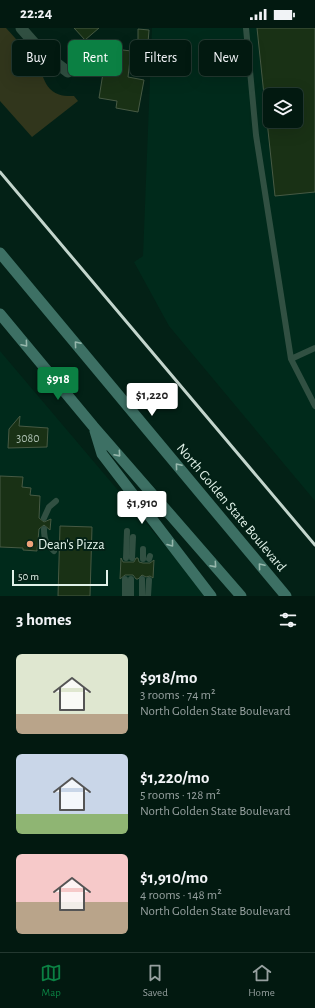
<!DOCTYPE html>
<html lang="en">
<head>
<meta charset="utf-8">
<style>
	:root { --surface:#021910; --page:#10261e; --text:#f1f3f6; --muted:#96a09f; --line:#233830; --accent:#0b8043 }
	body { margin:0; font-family:"Alegreya Sans",sans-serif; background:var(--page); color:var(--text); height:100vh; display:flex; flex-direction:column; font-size:15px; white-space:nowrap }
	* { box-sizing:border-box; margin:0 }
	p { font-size:13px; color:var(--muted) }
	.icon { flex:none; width:22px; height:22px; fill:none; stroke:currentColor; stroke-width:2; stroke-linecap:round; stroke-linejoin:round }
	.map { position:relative; height:568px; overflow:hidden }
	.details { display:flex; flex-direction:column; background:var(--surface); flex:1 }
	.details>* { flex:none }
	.banner { position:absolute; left:12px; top:12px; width:291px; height:36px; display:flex; gap:8px }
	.fabs { position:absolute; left:263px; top:60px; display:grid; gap:8px }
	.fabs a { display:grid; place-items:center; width:40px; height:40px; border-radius:6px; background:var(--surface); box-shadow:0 4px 16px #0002,0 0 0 1px var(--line); font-size:20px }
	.scale { position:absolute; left:12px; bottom:10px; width:96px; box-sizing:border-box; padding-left:4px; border:2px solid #e1f2e9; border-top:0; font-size:11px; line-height:14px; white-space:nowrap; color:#e1f2e9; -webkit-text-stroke:3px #032116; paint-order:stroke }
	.price { position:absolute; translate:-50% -34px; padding:0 9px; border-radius:4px; background:#fff; color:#222; font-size:13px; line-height:26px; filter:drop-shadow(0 1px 2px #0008) }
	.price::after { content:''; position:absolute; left:50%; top:24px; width:12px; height:9px; margin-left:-6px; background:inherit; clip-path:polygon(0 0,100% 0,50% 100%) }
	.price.current { background:var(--accent); color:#fff }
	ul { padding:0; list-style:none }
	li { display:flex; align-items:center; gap:12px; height:100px; padding:0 16px }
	li span { display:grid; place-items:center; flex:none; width:112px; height:80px; border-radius:6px; color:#555 }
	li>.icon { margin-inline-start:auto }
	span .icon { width:48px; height:48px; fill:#fffc; stroke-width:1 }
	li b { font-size:17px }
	h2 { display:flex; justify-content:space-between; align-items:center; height:48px; padding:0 16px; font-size:17px }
	.pill { padding:0 14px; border-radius:6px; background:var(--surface); box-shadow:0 4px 16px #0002,0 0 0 1px var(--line); font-size:14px; line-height:36px }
	.pill.current { background:var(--accent); color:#fff }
	.status { display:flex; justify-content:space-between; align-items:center; height:28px; padding:0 20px; background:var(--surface); direction:ltr }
	.status svg { height:11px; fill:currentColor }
	.tabs { display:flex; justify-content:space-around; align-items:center; height:56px; border-top:1px solid var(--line); background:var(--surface); font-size:11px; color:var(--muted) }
	.tabs a { display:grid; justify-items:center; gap:2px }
	.tabs .current { color:var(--accent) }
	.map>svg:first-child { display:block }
</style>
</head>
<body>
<div class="status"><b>22:24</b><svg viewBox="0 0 49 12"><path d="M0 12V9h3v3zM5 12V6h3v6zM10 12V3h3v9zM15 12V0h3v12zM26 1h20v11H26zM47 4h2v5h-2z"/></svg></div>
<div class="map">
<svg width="315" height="568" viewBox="0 0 315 568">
	<rect width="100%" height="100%" fill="#032116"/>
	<path fill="#002a1b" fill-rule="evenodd" d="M 152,0 L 315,0 L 315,473 L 169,298 L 134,234 L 143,228 ZM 270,67 L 296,67 L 296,93 L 270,93 Z
		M 0,323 L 200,559 L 204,568 L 0,568 Z"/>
	<path fill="#31361c" d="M 0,0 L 6,0 C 17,12 29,25 38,39 C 43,46 44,55 50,61 C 57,68 65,68 74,68 L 78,73 L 32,109 L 0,73 Z"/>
	<path fill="#193115" stroke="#475a44" d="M 74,0 L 99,0 L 85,12 Z
		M 257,0 L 315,0 L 315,164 L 275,168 L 267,93 L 296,93 L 296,67 L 264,67 Z
		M 138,1 L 149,2 L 148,15 L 138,15 Z
		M 107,20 L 131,23 L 128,49 L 144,52 L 138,84 L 116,80 L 117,73 L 99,70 Z
		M 20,388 L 19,398 L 48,400 L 47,419 L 8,420 L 9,401 Z
		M 0,448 L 23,449 L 22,459 L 31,460 L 30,467 L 40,468 L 39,490 L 44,494 L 51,491 L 50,502 L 44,497 L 39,501 L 37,523 L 23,522 L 23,520 L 0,519 Z
		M 60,498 L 92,499 L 90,568 L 58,568 Z
		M 121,530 L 123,534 L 134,534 L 136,530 L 138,530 L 139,534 L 143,535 L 150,535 L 154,532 L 153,550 L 150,548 L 146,549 L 142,547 L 138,551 L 136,551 L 133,547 L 125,547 L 120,551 Z"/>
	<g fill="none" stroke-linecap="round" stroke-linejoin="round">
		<path stroke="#315042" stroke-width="6" d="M 246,0 L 256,107 L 291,331 L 315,378
			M 291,331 L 315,320
			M 44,490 L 49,479 L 56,473
			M 44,501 C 44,511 46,516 54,523
			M 126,530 L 127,503
			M 132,530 L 133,509
			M 143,531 L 143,521
			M 149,531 L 150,528
			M 125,568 L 125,551
			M 131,568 L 131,551
			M 142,568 L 142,551
			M 148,568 L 149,552"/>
		<path stroke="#315042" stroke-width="11" d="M 21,0 L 43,25 L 68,44"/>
		<path stroke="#3d7064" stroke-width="11" d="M 0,225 L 286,568
			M 0,286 L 93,398 L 241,568
			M 95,403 L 102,426 L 211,568"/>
		<path stroke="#c3d5cc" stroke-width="3" d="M 0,144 L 315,517"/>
	</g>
	<defs><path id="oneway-chevron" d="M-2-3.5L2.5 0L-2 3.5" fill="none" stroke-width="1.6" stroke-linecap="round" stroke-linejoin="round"/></defs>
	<g stroke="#97b8ad">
		<use href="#oneway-chevron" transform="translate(25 316) rotate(50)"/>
		<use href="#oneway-chevron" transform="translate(77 316) rotate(-130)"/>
		<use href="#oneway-chevron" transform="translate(118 426) rotate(49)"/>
		<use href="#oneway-chevron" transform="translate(178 438) rotate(-130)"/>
		<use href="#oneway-chevron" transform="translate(171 516) rotate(52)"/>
		<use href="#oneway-chevron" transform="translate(214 537) rotate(49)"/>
		<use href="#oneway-chevron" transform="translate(261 538) rotate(-130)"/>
	</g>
	<circle fill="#f0a279" stroke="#032116" stroke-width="1.5" cx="30" cy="516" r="4"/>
	<g text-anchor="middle" stroke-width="4" stroke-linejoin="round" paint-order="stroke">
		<g font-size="12" fill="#afc2b4">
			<text x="28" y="414">3080</text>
		</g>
		<g font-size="14" fill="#e1f2e9" stroke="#032116">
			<text transform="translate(232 479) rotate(50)" y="5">North Golden State Boulevard</text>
		</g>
		<g font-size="14" fill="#e1f2e9" stroke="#032116" text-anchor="start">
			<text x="38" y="521">Dean's Pizza</text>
		</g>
	</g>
</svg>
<div class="fabs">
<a><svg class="icon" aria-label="layers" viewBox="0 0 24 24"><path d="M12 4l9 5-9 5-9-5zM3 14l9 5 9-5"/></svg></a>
</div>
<div class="scale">50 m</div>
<b class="price current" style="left:58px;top:373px">$918</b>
<b class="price" style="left:152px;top:389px">$1,220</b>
<b class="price" style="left:142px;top:497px">$1,910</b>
<div class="banner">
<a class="pill">Buy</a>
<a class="pill current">Rent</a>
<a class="pill">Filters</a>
<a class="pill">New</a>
</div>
</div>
<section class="details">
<h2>3 homes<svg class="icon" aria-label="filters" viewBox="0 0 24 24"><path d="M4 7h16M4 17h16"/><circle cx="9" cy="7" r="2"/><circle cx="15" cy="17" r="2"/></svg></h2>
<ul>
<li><span style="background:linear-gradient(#dfe7d0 75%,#b9a48a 0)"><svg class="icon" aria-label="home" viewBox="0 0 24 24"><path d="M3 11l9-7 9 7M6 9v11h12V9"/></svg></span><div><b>$918/mo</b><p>3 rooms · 74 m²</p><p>North Golden State Boulevard</p></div></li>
<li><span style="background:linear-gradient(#c9d6e8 75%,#8fb573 0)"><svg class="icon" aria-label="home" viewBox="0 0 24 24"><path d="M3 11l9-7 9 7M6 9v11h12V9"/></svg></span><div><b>$1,220/mo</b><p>5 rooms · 128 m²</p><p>North Golden State Boulevard</p></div></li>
<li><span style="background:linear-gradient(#f6c9c9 60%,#b9a48a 0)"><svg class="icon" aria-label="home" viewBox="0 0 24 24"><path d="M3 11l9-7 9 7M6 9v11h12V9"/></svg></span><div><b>$1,910/mo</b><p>4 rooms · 148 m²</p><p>North Golden State Boulevard</p></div></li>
</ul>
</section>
<nav class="tabs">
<a class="current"><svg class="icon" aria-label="map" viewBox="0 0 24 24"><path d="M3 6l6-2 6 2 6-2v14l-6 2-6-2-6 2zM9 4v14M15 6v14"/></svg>Map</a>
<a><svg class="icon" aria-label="saved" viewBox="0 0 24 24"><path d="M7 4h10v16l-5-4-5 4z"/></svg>Saved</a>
<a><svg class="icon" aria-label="home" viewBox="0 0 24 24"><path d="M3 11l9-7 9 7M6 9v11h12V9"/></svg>Home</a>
</nav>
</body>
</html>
